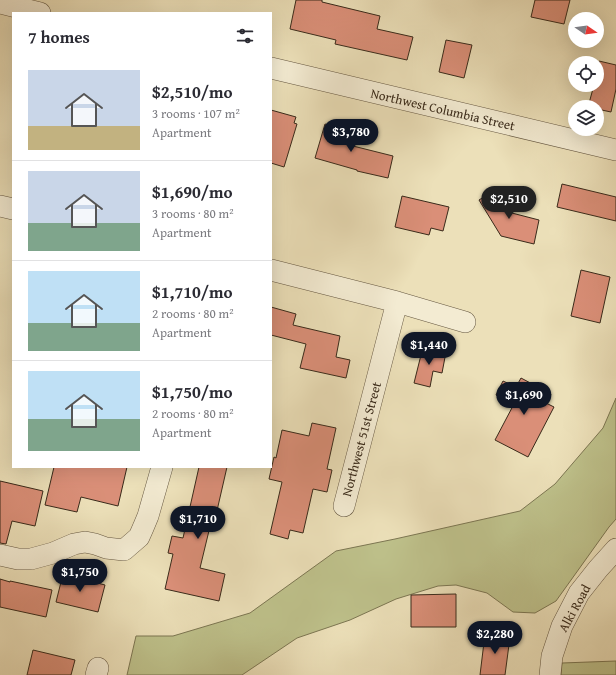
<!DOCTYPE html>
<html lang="en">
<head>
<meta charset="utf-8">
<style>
	:root { --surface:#fff; --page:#f2f2f3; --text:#2b2b33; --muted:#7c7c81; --line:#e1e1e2; --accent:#111827 }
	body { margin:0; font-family:"Gentium Book Plus",serif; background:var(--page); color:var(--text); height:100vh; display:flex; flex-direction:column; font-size:15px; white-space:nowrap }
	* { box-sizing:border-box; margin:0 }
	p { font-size:13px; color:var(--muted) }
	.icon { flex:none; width:22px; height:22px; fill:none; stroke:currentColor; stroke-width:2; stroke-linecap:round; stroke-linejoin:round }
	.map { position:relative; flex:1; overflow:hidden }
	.side { position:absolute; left:12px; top:12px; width:260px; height:456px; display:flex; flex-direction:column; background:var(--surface); border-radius:0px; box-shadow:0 4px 16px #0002 }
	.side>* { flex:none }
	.needle { width:26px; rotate:103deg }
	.fabs { position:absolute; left:568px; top:12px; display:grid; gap:8px }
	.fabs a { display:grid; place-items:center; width:36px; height:36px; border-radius:50%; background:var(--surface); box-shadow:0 4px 16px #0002; font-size:20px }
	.price { position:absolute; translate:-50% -34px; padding:0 9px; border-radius:14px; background:var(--accent); color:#fff; font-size:13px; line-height:26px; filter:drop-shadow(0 1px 2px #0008) }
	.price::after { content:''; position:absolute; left:50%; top:24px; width:12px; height:9px; margin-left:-6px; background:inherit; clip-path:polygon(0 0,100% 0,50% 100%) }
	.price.current { background:#222; color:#fff }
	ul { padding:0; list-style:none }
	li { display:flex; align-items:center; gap:12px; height:100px; padding:0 16px }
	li+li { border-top:1px solid var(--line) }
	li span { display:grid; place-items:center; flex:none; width:112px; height:80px; border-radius:0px; color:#555 }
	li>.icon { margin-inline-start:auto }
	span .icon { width:48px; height:48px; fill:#fffc; stroke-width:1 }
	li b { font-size:17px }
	h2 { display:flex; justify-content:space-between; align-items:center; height:48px; padding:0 16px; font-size:17px }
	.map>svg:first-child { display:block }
</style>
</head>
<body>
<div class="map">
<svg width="616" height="675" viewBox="0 0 616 675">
	<rect width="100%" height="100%" fill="#ece0b9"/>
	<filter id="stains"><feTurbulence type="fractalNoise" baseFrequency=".005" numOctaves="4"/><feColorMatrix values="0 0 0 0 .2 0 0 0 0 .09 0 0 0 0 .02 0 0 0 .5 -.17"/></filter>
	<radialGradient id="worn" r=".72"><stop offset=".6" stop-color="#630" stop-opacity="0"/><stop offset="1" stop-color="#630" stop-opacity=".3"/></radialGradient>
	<path fill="#bec18b" stroke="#7c7652" d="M 616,398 L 616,519 L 609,527 L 556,601 L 535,613 L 513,612 L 487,593 L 456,585 L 438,586 L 396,599 L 350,620 L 297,638 L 242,675 L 127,675 L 136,636 L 173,636 L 250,613 L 336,551 L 395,539 L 520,511 L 555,484 L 603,428 Z
		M 616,661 L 616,675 L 561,675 L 562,663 Z"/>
	<path fill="#da8f78" stroke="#392a1a" d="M 296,0 L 322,0 L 322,2 L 380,16 L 377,29 L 413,37 L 407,60 L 335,44 L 336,40 L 290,29 Z
		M 535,0 L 570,0 L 564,24 L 531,17 Z
		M 446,40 L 472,45 L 464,78 L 439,72 Z
		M 599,61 L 616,65 L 616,89 L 611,112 L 597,109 L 597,107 L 588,107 L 594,85 L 597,85 L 597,70 Z
		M 271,110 L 296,117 L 294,123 L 297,124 L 284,167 L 271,163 Z
		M 325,124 L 353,132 L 349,145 L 393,156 L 388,178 L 357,171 L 357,170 L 315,158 Z
		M 562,184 L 616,197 L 616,221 L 557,207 Z
		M 495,190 L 508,212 L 539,220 L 534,244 L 501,236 L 479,200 Z
		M 402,196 L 449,207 L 443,231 L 431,228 L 429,235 L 395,227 Z
		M 581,270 L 610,277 L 600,323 L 571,316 Z
		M 271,307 L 296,314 L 293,325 L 340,336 L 336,357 L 350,360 L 346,378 L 300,368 L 306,344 L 271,335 Z
		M 423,347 L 446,352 L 442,373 L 433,371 L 430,387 L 414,383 Z
		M 521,378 L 551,394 L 546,403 L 554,407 L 528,457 L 495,440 L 514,404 L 496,395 L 503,381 L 516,387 Z
		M 312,423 L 336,428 L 327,469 L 332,470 L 327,492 L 313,489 L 303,533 L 290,530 L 288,539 L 270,534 L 282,482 L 269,479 L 274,457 L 276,458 L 282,430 L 309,436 Z
		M 54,467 L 127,467 L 118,506 L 81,497 L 77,512 L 45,505 Z
		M 199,467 L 227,467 L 216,515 L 213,514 L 200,568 L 225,574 L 219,601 L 165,589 L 173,554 L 168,553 L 172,536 L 183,538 Z
		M 0,481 L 43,491 L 35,526 L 12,521 L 6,544 L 0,543 Z
		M 63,574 L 105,585 L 98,612 L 56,602 Z
		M 0,579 L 10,582 L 10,581 L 52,590 L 46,617 L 0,607 Z
		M 456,594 L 456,627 L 411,627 L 411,595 Z
		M 485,634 L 510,637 L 505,675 L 480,675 Z
		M 33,650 L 75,660 L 71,675 L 27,675 Z"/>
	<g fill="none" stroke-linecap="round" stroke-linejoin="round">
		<defs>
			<path id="minor" d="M 0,3 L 40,13
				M 271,68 L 616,150
				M 0,206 L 13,209
				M 271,270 L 397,302 L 465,322
				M 344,506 L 397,302
				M 0,555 L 18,559 L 31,559 L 53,553 L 74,544 L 85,542 L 95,544 L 106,548 L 124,550 L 139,537 L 143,528 L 148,516 L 162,467
				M 96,675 L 98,668
				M 550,675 L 552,656 L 562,626 L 579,593 L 598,569 L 616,549"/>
		</defs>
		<use href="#minor" stroke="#665842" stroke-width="22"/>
		<use href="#minor" stroke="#f3ebd2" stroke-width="21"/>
	</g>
	<g text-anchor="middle" stroke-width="3.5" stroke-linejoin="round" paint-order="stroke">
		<g font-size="13" fill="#392a1a" stroke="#f3ebd2">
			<text transform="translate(443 109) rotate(13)" y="5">Northwest Columbia Street</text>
			<text transform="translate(361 439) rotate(-75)" y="5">Northwest 51st Street</text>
			<text transform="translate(574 608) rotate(-61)" y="5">Alki Road</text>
		</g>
	</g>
	<rect width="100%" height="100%" filter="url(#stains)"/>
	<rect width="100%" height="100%" fill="url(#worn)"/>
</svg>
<div class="fabs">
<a><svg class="needle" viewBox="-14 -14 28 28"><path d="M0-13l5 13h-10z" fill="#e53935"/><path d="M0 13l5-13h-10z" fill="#7c7c81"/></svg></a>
<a><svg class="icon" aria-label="locate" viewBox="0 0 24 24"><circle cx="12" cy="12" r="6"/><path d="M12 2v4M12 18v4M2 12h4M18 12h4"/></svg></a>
<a><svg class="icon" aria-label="layers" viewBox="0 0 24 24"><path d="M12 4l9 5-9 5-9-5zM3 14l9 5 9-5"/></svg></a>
</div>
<b class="price" style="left:351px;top:153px">$3,780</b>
<b class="price current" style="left:509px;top:220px">$2,510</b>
<b class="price" style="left:429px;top:366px">$1,440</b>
<b class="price" style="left:524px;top:416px">$1,690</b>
<b class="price" style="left:198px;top:540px">$1,710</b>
<b class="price" style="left:80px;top:593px">$1,750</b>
<b class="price" style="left:495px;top:655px">$2,280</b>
<section class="side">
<h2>7 homes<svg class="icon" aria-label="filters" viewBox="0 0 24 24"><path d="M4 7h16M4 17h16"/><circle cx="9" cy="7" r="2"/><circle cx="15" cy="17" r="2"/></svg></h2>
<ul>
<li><span style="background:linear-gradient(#c9d6e8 70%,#c2b280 0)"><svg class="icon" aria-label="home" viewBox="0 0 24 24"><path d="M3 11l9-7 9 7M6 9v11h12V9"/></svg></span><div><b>$2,510/mo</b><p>3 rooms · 107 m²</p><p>Apartment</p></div></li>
<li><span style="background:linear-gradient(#c9d6e8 65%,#7fa58c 0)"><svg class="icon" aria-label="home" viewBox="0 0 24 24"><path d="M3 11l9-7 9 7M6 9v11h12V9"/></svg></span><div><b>$1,690/mo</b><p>3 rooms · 80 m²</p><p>Apartment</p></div></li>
<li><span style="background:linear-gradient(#bfe0f5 65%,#7fa58c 0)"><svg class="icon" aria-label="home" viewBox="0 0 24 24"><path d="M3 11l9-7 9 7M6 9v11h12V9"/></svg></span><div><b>$1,710/mo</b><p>2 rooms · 80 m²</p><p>Apartment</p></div></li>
<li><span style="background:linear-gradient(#bfe0f5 60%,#7fa58c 0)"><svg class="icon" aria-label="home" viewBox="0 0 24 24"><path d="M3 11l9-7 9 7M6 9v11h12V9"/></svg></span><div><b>$1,750/mo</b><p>2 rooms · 80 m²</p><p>Apartment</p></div></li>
</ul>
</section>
</div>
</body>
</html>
